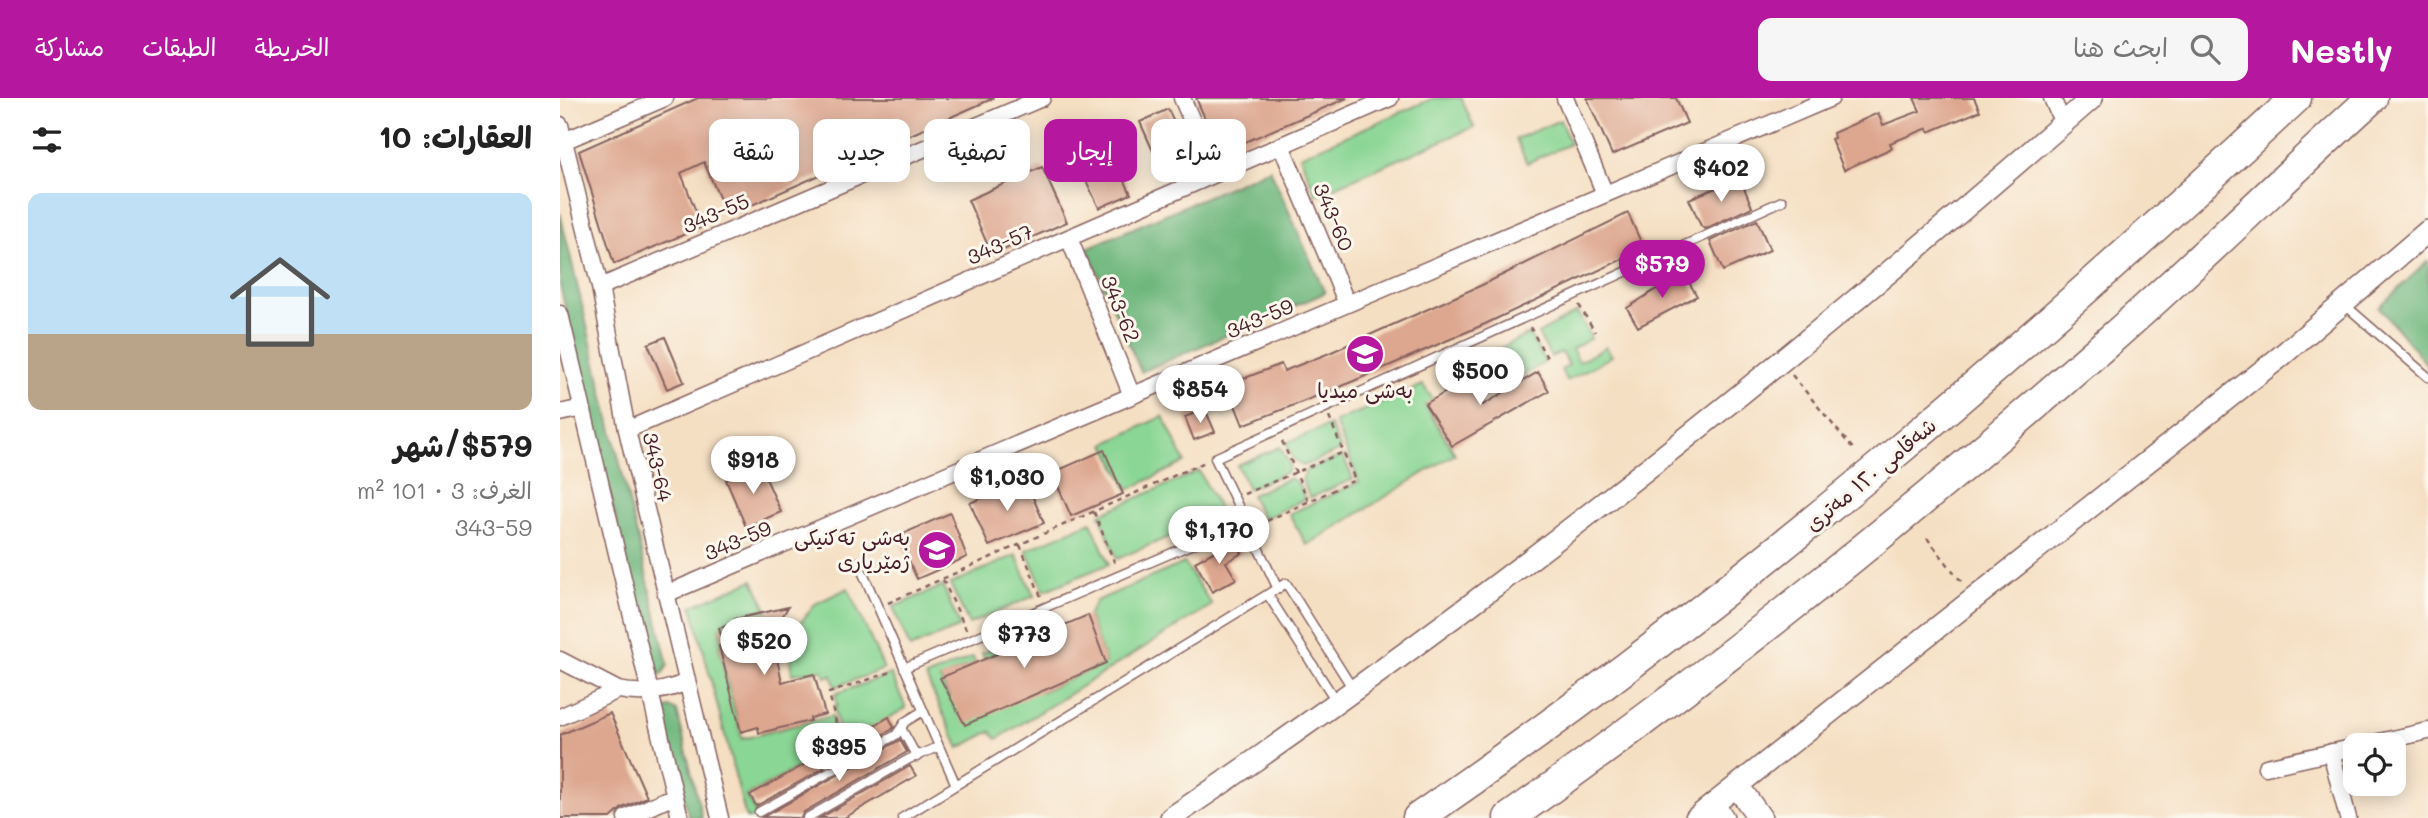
<!DOCTYPE html>
<html lang="ar">
<head>
<meta charset="utf-8">
<style>
	:root { --surface:#fff; --page:#f6f6f6; --text:#222; --muted:#767676; --accent:#b5179e }
	body { margin:0; font-family:Mali,"Playpen Sans Arabic",sans-serif; background:var(--page); color:var(--text); direction:rtl; height:100vh; display:flex; flex-direction:column; font-size:26px; white-space:nowrap }
	* { box-sizing:border-box; margin:0 }
	p { font-size:23px; color:var(--muted) }
	.icon { flex:none; width:38px; height:38px; fill:none; stroke:currentColor; stroke-width:2; stroke-linecap:round; stroke-linejoin:round }
	.map { position:relative; flex:1; overflow:hidden; direction:ltr }
	.drawer { display:flex; flex-direction:column; background:var(--surface); width:560px }
	.drawer>* { flex:none }
	.hud { position:absolute; left:21px; top:21px; width:665px; height:63px; direction:rtl; display:flex; gap:14px }
	.controls { position:absolute; left:1783px; top:635px; display:grid; gap:14px }
	.controls a { display:grid; place-items:center; width:63px; height:63px; border-radius:14px; background:var(--surface); box-shadow:0 4px 18px #0003; font-size:35px }
	.price { position:absolute; translate:-50% -60px; padding:0 16px; border-radius:24px; background:#fff; color:#222; font-size:23px; line-height:46px; filter:drop-shadow(0 2px 4px #0008) }
	.price::after { content:''; position:absolute; left:50%; top:42px; width:21px; height:16px; margin-left:-10px; background:inherit; clip-path:polygon(0 0,100% 0,50% 100%) }
	.price.current { background:var(--accent); color:#fff }
	ul { padding:0; list-style:none }
	li { display:grid; align-content:center; gap:14px; height:371px; padding:0 28px }
	li span { display:grid; place-items:center; height:217px; border-radius:14px; color:#555 }
	li>.icon { margin-inline-start:auto }
	span .icon { width:126px; height:126px; fill:#fffc; stroke-width:1 }
	li b { font-size:30px }
	h2 { display:flex; justify-content:space-between; align-items:center; height:84px; padding:0 28px; font-size:30px }
	.pill { padding:0 24px; border-radius:14px; background:var(--surface); box-shadow:0 4px 18px #0003; font-size:24px; line-height:63px }
	.pill.current { background:var(--accent); color:#fff }
	header { display:flex; align-items:center; gap:42px; box-sizing:border-box; height:98px; padding:0 35px; background:var(--accent); color:#fff }
	header strong { font-size:33px }
	nav { display:flex; gap:38px; margin-inline-start:auto; font-size:24px }
	.search { width:490px; height:63px; background:var(--page); display:flex; align-items:center; gap:18px; box-sizing:border-box; padding:0 24px; border-radius:14px; color:var(--muted); font-size:26px }
	main { display:flex; flex:1; min-height:0 }
	.map>svg:first-child { display:block }
</style>
</head>
<body>
<header>
<strong>Nestly</strong>
<div class="search"><svg class="icon" aria-label="search" viewBox="0 0 24 24"><circle cx="10" cy="10" r="6"/><path d="M15 15l6 6"/></svg>ابحث هنا</div>
<nav><a>الخريطة</a><a>الطبقات</a><a>مشاركة</a></nav>
</header>
<main>
<div class="map">
<svg width="1868" height="720" viewBox="0 0 1868 720">
	<rect width="100%" height="100%" fill="#fbf7ec"/>
	<filter id="ink" filterUnits="userSpaceOnUse"><feTurbulence type="fractalNoise" baseFrequency=".0143" numOctaves="2"/><feDisplacementMap in="SourceGraphic" scale="14" xChannelSelector="R" yChannelSelector="G"/><feConvolveMatrix kernelMatrix="1 2 1 2 8 2 1 2 1" color-interpolation-filters="sRGB"/></filter>
	<filter id="wash" filterUnits="userSpaceOnUse"><feTurbulence type="fractalNoise" baseFrequency=".00686" numOctaves="4" result="noise"/><feDisplacementMap in="SourceGraphic" scale="28" xChannelSelector="R" yChannelSelector="G"/><feGaussianBlur stdDeviation="1.57" result="paint"/><feColorMatrix in="noise" values="0 0 0 0 0 0 0 0 0 0 0 0 0 0 0 0 0 1.4 0 .05"/><feComposite in="paint" operator="in"/></filter>
	<g filter="url(#wash)">
		<rect width="100%" height="100%" fill="#f5dfc3"/>
		<path fill="#8ad694" stroke="#6a7a60" stroke-width="2" d="M 874,0 L 901,0 L 914,29 L 756,97 L 740,58 Z
			M 1000,22 L 1010,46 L 967,65 L 956,41 Z
			M 1017,214 L 1031,240 L 1012,251 L 1019,264 L 1046,249 L 1052,258 L 1007,283 L 1001,272 L 1009,267 L 1001,254 L 991,259 L 978,236 Z
			M 969,236 L 985,264 L 936,294 L 920,260 Z
			M 863,287 L 873,302 L 865,307 L 895,356 L 747,447 L 729,416 L 799,384 L 775,324 Z
			M 603,318 L 625,364 L 568,392 L 545,346 Z
			M 770,327 L 781,352 L 743,368 L 734,363 L 726,345 Z
			M 720,349 L 730,367 L 727,374 L 688,391 L 677,367 Z
			M 783,358 L 793,381 L 750,400 L 742,382 L 746,372 Z
			M 639,373 L 658,409 L 658,418 L 557,461 L 540,416 Z
			M 730,380 L 738,385 L 745,401 L 703,421 L 691,397 Z
			M 531,424 L 549,466 L 484,493 L 466,452 Z
			M 456,457 L 474,498 L 409,526 L 390,486 Z
			M 624,465 L 652,507 L 437,641 L 431,633 L 399,650 L 366,579 L 413,559 L 415,565 L 380,581 L 389,598 L 461,570 L 452,549 L 424,561 L 422,555 L 486,528 L 488,534 L 456,549 L 481,594 L 546,565 L 528,517 L 536,503 Z
			M 193,482 L 208,514 L 175,521 L 176,525 L 159,530 L 163,546 L 159,548 L 182,641 L 272,618 L 279,647 L 187,698 L 198,720 L 186,720 L 132,508 Z
			M 383,488 L 400,529 L 350,550 L 333,509 Z
			M 288,490 L 324,571 L 275,589 L 272,577 L 265,579 L 263,572 L 232,576 L 228,547 L 224,546 L 255,506 Z
			M 331,576 L 346,610 L 282,646 L 274,609 L 277,608 L 275,596 Z"/>
		<path fill="#6fb77e" stroke="#5c6b54" stroke-width="2" d="M 710,71 L 765,195 L 581,274 L 527,150 Z
			M 0,115 L 108,567 L 102,577 L 97,576 L 88,557 L 0,187 Z
			M 1868,163 L 1868,268 L 1819,209 Z
			M 111,610 L 117,613 L 142,720 L 129,720 L 104,618 L 106,611 Z"/>
		<g id="blocks">
			<path fill="#dda68e" d="M 138,0 L 434,0 L 167,118 L 144,64 L 121,75 L 142,129 L 54,166 L 19,53 Z
				M 636,0 L 787,0 L 660,55 Z
				M 1027,0 L 1116,0 L 1127,25 L 1052,57 Z
				M 1354,0 L 1414,0 L 1420,13 L 1369,34 L 1368,30 L 1330,45 L 1332,50 L 1284,72 L 1271,41 L 1274,40 L 1273,35 L 1318,15 L 1323,27 L 1360,13 Z
				M 608,11 L 633,68 L 605,80 L 580,24 Z
				M 545,40 L 571,96 L 539,110 L 513,55 Z
				M 482,69 L 507,124 L 432,157 L 408,102 Z
				M 1180,80 L 1192,109 L 1145,131 L 1141,128 L 1129,101 Z
				M 1068,115 L 1084,151 L 925,226 L 780,289 L 683,327 L 667,287 L 721,266 L 724,273 L 767,256 L 922,187 Z
				M 1197,122 L 1210,152 L 1163,173 L 1150,143 Z
				M 1123,174 L 1137,198 L 1078,229 L 1067,210 Z
				M 105,239 L 124,284 L 107,291 L 88,246 Z
				M 978,274 L 989,293 L 892,348 L 865,306 L 907,282 L 923,307 Z
				M 645,311 L 655,334 L 634,342 L 625,319 Z
				M 544,352 L 563,396 L 511,418 L 492,375 Z
				M 200,367 L 221,414 L 186,429 L 166,382 Z
				M 465,381 L 484,425 L 429,448 L 410,405 Z
				M 390,415 L 407,459 L 357,481 L 338,438 Z
				M 675,442 L 682,455 L 666,464 L 676,481 L 652,494 L 635,464 Z
				M 228,509 L 205,549 L 216,556 L 222,584 L 254,576 L 265,616 L 250,620 L 250,623 L 199,635 L 198,629 L 181,634 L 159,548 L 163,546 L 159,530 L 176,525 L 175,521 Z
				M 528,517 L 546,565 L 405,627 L 380,580 Z
				M 50,615 L 87,699 L 62,710 L 51,720 L 0,720 L 0,637 Z
				M 329,619 L 334,629 L 331,632 L 297,651 L 291,641 Z
				M 340,642 L 347,654 L 244,714 L 241,720 L 203,719 Z
				M 258,659 L 264,670 L 196,708 L 190,697 Z
				M 350,668 L 356,678 L 284,720 L 260,720 Z"/>
		</g>
	</g>
	<g filter="url(#ink)">
		<use href="#blocks" fill-opacity="0" stroke="#866260" stroke-width="2"/>
		<g fill="none" stroke-linecap="round" stroke-linejoin="round">
			<defs>
				<path id="service" d="M 1785,207 L 1868,279
					M 298,464 L 396,687
					M 718,491 L 655,360 L 1222,103
					M 708,497 L 776,603
					M 344,570 L 684,424
					M 341,630 L 357,659
					M 199,714 L 336,637 L 345,624 L 363,613
					M 247,720 L 349,661 L 378,649
					M 342,720 L 726,485 L 793,591"/>
				<path id="minor" d="M 622,0 L 655,76
					M 1005,0 L 1045,96
					M 1492,0 L 1503,26
					M 0,27 L 40,189 L 67,332 L 160,720
					M 4,43 L 105,0
					M 721,47 L 787,206
					M 509,140 L 572,298
					M 40,189 L 482,0
					M 0,216 L 120,720
					M 0,315 L 22,310
					M 67,332 L 830,0
					M 106,496 L 1271,0
					M 0,562 L 58,592 C 83,597 104,594 127,584
					M 0,619 L 58,592
					M 1801,648 L 1868,633
					M 1771,654 L 1788,720
					M 1706,669 L 1796,649
					M 66,720 L 114,698"/>
				<path id="tertiary" d="M 611,720 C 934,502 1239,257 1532,0
					M 1136,720 L 1720,259 L 1868,133"/>
				<path id="secondary" d="M 1178,689 L 1200,720
					M 1153,708 L 1162,720"/>
				<path id="motorway" d="M 858,720 C 1171,505 1458,258 1736,0
					M 949,720 C 1159,572 1358,411 1550,242 C 1639,164 1724,80 1812,0"/>
			</defs>
			<use href="#service" stroke="#866260" stroke-width="11"/>
			<use href="#minor" stroke="#866260" stroke-width="19"/>
			<use href="#tertiary" stroke="#866260" stroke-width="24"/>
			<use href="#secondary" stroke="#866260" stroke-width="26"/>
			<use href="#motorway" stroke="#866260" stroke-width="33"/>
			<path stroke="#866260" stroke-width="2.5" stroke-dasharray="5 5" stroke-linecap="butt" d="M 1019,207 L 1035,234
				M 970,229 L 987,260
				M 911,255 L 931,294
				M 876,271 L 885,290
				M 1232,277 L 1294,352
				M 722,343 L 749,404
				M 684,396 L 784,354
				M 534,414 L 555,466
				M 698,427 L 795,382 L 769,319
				M 1367,440 L 1404,487
				M 460,447 L 482,501
				M 383,482 L 407,533
				M 328,505 L 645,364
				M 283,654 L 269,595 L 334,573"/>
			<use href="#service" stroke="#fff" stroke-width="8"/>
			<use href="#minor" stroke="#fff" stroke-width="16"/>
			<use href="#tertiary" stroke="#fff" stroke-width="21"/>
			<use href="#secondary" stroke="#fff" stroke-width="23"/>
			<use href="#motorway" stroke="#fff" stroke-width="30"/>
		</g>
	</g>
	<defs>
		<symbol id="university-disc" viewBox="-11 -11 22 22"><circle r="9.5" fill="#b5179e" stroke="#fbf7ec"/><path d="M0-5L7-2L0 1L-7-2ZM-4 1L0 2.5L4 1V4Q0 6-4 4Z" fill="#fff"/></symbol>
	</defs>
	<g fill-rule="evenodd">
		<use href="#university-disc" x="783" y="234" width="44" height="44"/>
		<use href="#university-disc" x="355" y="430" width="44" height="44"/>
	</g>
	<g text-anchor="middle" stroke-width="6" stroke-linejoin="round" paint-order="stroke">
		<g font-size="21" fill="#4a1f2b" stroke="#fbf7ec">
			<text transform="translate(156 116) rotate(-23)" y="7">343-55</text>
			<text transform="translate(773 119) rotate(67)" y="7">343-60</text>
			<text transform="translate(440 147) rotate(-24)" y="7">343-57</text>
			<text transform="translate(560 211) rotate(68)" y="7">343-62</text>
			<text transform="translate(700 221) rotate(-23)" y="7">343-59</text>
			<text transform="translate(97 369) rotate(77)" y="7">343-64</text>
			<text transform="translate(1311 377) rotate(-40)" y="7">شەقامی ١٢٠ مەتری</text>
			<text transform="translate(178 443) rotate(-23)" y="7">343-59</text>
		</g>
		<g font-size="21" fill="#4a1f2b" stroke="#fbf7ec">
			<text x="805" y="300">بەشی میدیا</text>
			<text x="350" y="447" text-anchor="end">بەشی تەکنیکی<tspan x="350" dy="24">ژمێریاری</tspan></text>
		</g>
	</g>
</svg>
<div class="controls">
<a><svg class="icon" aria-label="locate" viewBox="0 0 24 24"><circle cx="12" cy="12" r="6"/><path d="M12 2v4M12 18v4M2 12h4M18 12h4"/></svg></a>
</div>
<b class="price" style="left:1161px;top:106px">$402</b>
<b class="price current" style="left:1102px;top:202px">$579</b>
<b class="price" style="left:920px;top:309px">$500</b>
<b class="price" style="left:640px;top:327px">$854</b>
<b class="price" style="left:193px;top:398px">$918</b>
<b class="price" style="left:447px;top:415px">$1,030</b>
<b class="price" style="left:659px;top:468px">$1,170</b>
<b class="price" style="left:464px;top:572px">$773</b>
<b class="price" style="left:204px;top:579px">$520</b>
<b class="price" style="left:279px;top:685px">$395</b>
<div class="hud">
<a class="pill">شراء</a>
<a class="pill current">إيجار</a>
<a class="pill">تصفية</a>
<a class="pill">جديد</a>
<a class="pill">شقة</a>
</div>
</div>
<section class="drawer">
<h2>العقارات: 10<svg class="icon" aria-label="filters" viewBox="0 0 24 24"><path d="M4 7h16M4 17h16"/><circle cx="9" cy="7" r="2"/><circle cx="15" cy="17" r="2"/></svg></h2>
<ul>
<li><span style="background:linear-gradient(#bfe0f5 65%,#b9a48a 0)"><svg class="icon" aria-label="home" viewBox="0 0 24 24"><path d="M3 11l9-7 9 7M6 9v11h12V9"/></svg></span><div><b>$579/شهر</b><p>الغرف: 3 · 101 m²</p><p>343-59</p></div></li>
</ul>
</section>
</main>
</body>
</html>
